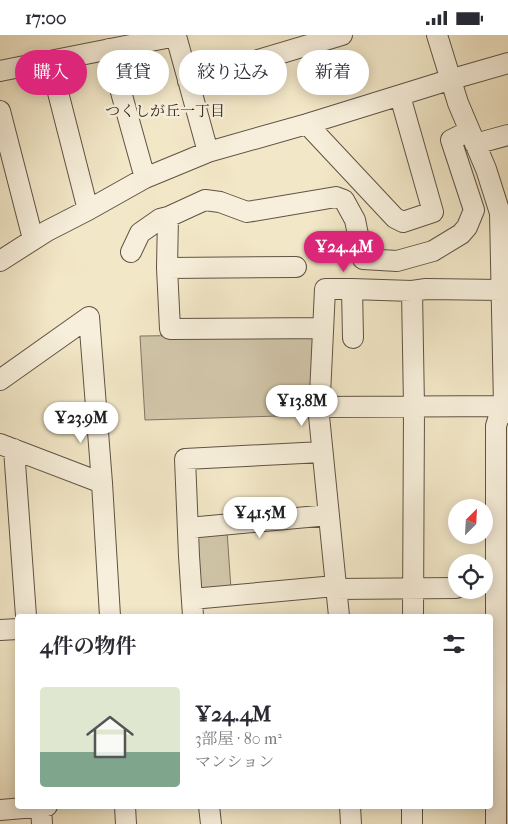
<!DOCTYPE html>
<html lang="ja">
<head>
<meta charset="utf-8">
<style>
	:root { --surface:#fff; --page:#f2f2f3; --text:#2b2b33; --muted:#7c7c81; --accent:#db2777 }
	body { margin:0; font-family:"IM FELL French Canon","Noto Serif JP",serif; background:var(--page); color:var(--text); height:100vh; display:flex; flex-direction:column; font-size:19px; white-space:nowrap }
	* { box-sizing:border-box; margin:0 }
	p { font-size:16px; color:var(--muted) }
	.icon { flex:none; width:28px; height:28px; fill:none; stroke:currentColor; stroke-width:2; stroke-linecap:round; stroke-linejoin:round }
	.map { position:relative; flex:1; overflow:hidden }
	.drawer { position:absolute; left:15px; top:579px; width:478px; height:195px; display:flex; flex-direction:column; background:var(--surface); border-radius:5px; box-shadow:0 2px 12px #0003 }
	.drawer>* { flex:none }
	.guide { position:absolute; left:15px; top:15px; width:479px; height:45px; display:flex; gap:10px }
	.needle { width:32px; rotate:24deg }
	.tools { position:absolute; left:448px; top:464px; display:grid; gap:10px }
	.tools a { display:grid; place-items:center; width:45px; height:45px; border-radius:50%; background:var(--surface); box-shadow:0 2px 12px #0003; font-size:25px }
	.price { position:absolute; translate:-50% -42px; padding:0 11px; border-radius:18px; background:#fff; color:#222; font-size:16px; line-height:32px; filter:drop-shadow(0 1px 2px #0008) }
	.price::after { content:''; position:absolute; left:50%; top:30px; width:15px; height:11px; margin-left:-8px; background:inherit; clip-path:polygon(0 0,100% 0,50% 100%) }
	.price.on { background:var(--accent); color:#fff }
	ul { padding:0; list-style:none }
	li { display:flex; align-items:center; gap:15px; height:125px; padding:0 25px }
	li span { display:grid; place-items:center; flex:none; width:140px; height:100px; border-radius:5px; color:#555 }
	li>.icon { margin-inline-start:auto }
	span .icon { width:60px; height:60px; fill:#fffc; stroke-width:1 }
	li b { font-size:21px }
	h2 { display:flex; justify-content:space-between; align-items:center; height:60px; padding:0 25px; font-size:21px }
	.chip { padding:0 18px; border-radius:22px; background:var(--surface); box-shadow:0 2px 12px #0003; font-size:18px; line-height:45px }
	.chip.on { background:var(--accent); color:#fff }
	.status { display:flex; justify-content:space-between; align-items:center; height:35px; padding:0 25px; background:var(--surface); direction:ltr }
	.status svg { height:14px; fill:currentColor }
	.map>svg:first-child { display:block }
</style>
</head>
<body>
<div class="status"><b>17:00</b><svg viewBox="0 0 49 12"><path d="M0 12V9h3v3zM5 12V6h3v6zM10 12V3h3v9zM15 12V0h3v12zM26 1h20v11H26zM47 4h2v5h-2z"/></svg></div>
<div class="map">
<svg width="508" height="789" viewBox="0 0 508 789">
	<rect width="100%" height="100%" fill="#f2e7c7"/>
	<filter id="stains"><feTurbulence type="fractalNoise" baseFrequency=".004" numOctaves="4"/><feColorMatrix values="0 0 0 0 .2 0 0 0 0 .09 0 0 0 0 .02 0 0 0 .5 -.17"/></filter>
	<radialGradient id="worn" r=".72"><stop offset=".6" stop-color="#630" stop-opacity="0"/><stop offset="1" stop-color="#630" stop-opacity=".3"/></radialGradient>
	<path fill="#d1c6aa" stroke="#807462" d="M 312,299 L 316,306 L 312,380 L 145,385 L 140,301 Z
		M 227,496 L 231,554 L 202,556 L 197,552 L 197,503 L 201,498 Z"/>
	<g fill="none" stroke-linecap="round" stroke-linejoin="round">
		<defs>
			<path id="minor" d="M 437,0 L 458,68 L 486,134 L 500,178 L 504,371 L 508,378
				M 109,14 L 145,143
				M 50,26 L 88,175
				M 0,36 L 176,1 L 208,117
				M 188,46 L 342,0
				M 0,76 L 33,204
				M 307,89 L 395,183 L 403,187 L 433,177 L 400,61
				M 475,109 L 508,100
				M 168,182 L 167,233 L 170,294 L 323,293
				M 131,217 L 140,198 L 160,184 L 168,182 L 205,165 L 220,167 L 247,177 L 336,162 L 344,165 L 355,185 L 363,224 L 397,226 L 433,216 L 461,199 L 467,192 L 474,175 L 451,105 L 469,96
				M 0,226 L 47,196 L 88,175 L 145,143 L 208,117 L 307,89 L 449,45 L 508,28
				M 167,233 L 296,232
				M 353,303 L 352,254 L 412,256
				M 0,345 L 89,282 L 102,448 L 110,581
				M 318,372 L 508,371
				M 0,409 L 102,448
				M 14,414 L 26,581
				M 188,493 L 329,480
				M 335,554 L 456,553
				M 192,564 L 335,551
				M 193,581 L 189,521 L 185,424 L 322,417
				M 339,581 L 319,381 L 325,254 L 352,254
				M 413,581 L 414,372 L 412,256 L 426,254 L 502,255
				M 0,595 L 18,594
				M 41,771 L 42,789
				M 125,771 L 126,789
				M 209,771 L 211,789
				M 350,771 L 351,789
				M 0,775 L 47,771
				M 412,789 L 412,771
				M 496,789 L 496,391 L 499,381 L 504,371"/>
		</defs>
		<use href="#minor" stroke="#5f5345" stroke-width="22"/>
		<use href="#minor" stroke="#f7efdb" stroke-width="20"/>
	</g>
	<g text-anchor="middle" stroke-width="5" stroke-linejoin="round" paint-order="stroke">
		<g font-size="15" fill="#2e221a" stroke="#f7efdb">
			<text x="165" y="81">つくしが丘一丁目</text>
		</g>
	</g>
	<rect width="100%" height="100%" filter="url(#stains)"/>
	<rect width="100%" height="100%" fill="url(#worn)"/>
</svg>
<div class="tools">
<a><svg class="needle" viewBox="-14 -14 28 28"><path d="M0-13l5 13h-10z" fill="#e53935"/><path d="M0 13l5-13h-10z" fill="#7c7c81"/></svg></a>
<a><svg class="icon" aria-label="locate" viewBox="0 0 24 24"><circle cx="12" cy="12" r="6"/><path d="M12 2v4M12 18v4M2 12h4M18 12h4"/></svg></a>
</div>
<b class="price on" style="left:344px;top:238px">¥24.4M</b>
<b class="price" style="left:302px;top:392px">¥13.8M</b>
<b class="price" style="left:81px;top:409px">¥23.9M</b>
<b class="price" style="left:260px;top:504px">¥41.5M</b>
<div class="guide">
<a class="chip on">購入</a>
<a class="chip">賃貸</a>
<a class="chip">絞り込み</a>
<a class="chip">新着</a>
</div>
<section class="drawer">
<h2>4件の物件<svg class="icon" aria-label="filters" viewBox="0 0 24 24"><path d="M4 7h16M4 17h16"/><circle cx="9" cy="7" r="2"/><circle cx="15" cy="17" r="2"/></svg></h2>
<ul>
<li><span style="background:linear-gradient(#dfe7d0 65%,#7fa58c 0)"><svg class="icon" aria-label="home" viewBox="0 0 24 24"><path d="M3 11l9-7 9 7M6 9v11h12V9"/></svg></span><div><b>¥24.4M</b><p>3部屋 · 80 m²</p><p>マンション</p></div></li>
</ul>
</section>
</div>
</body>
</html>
